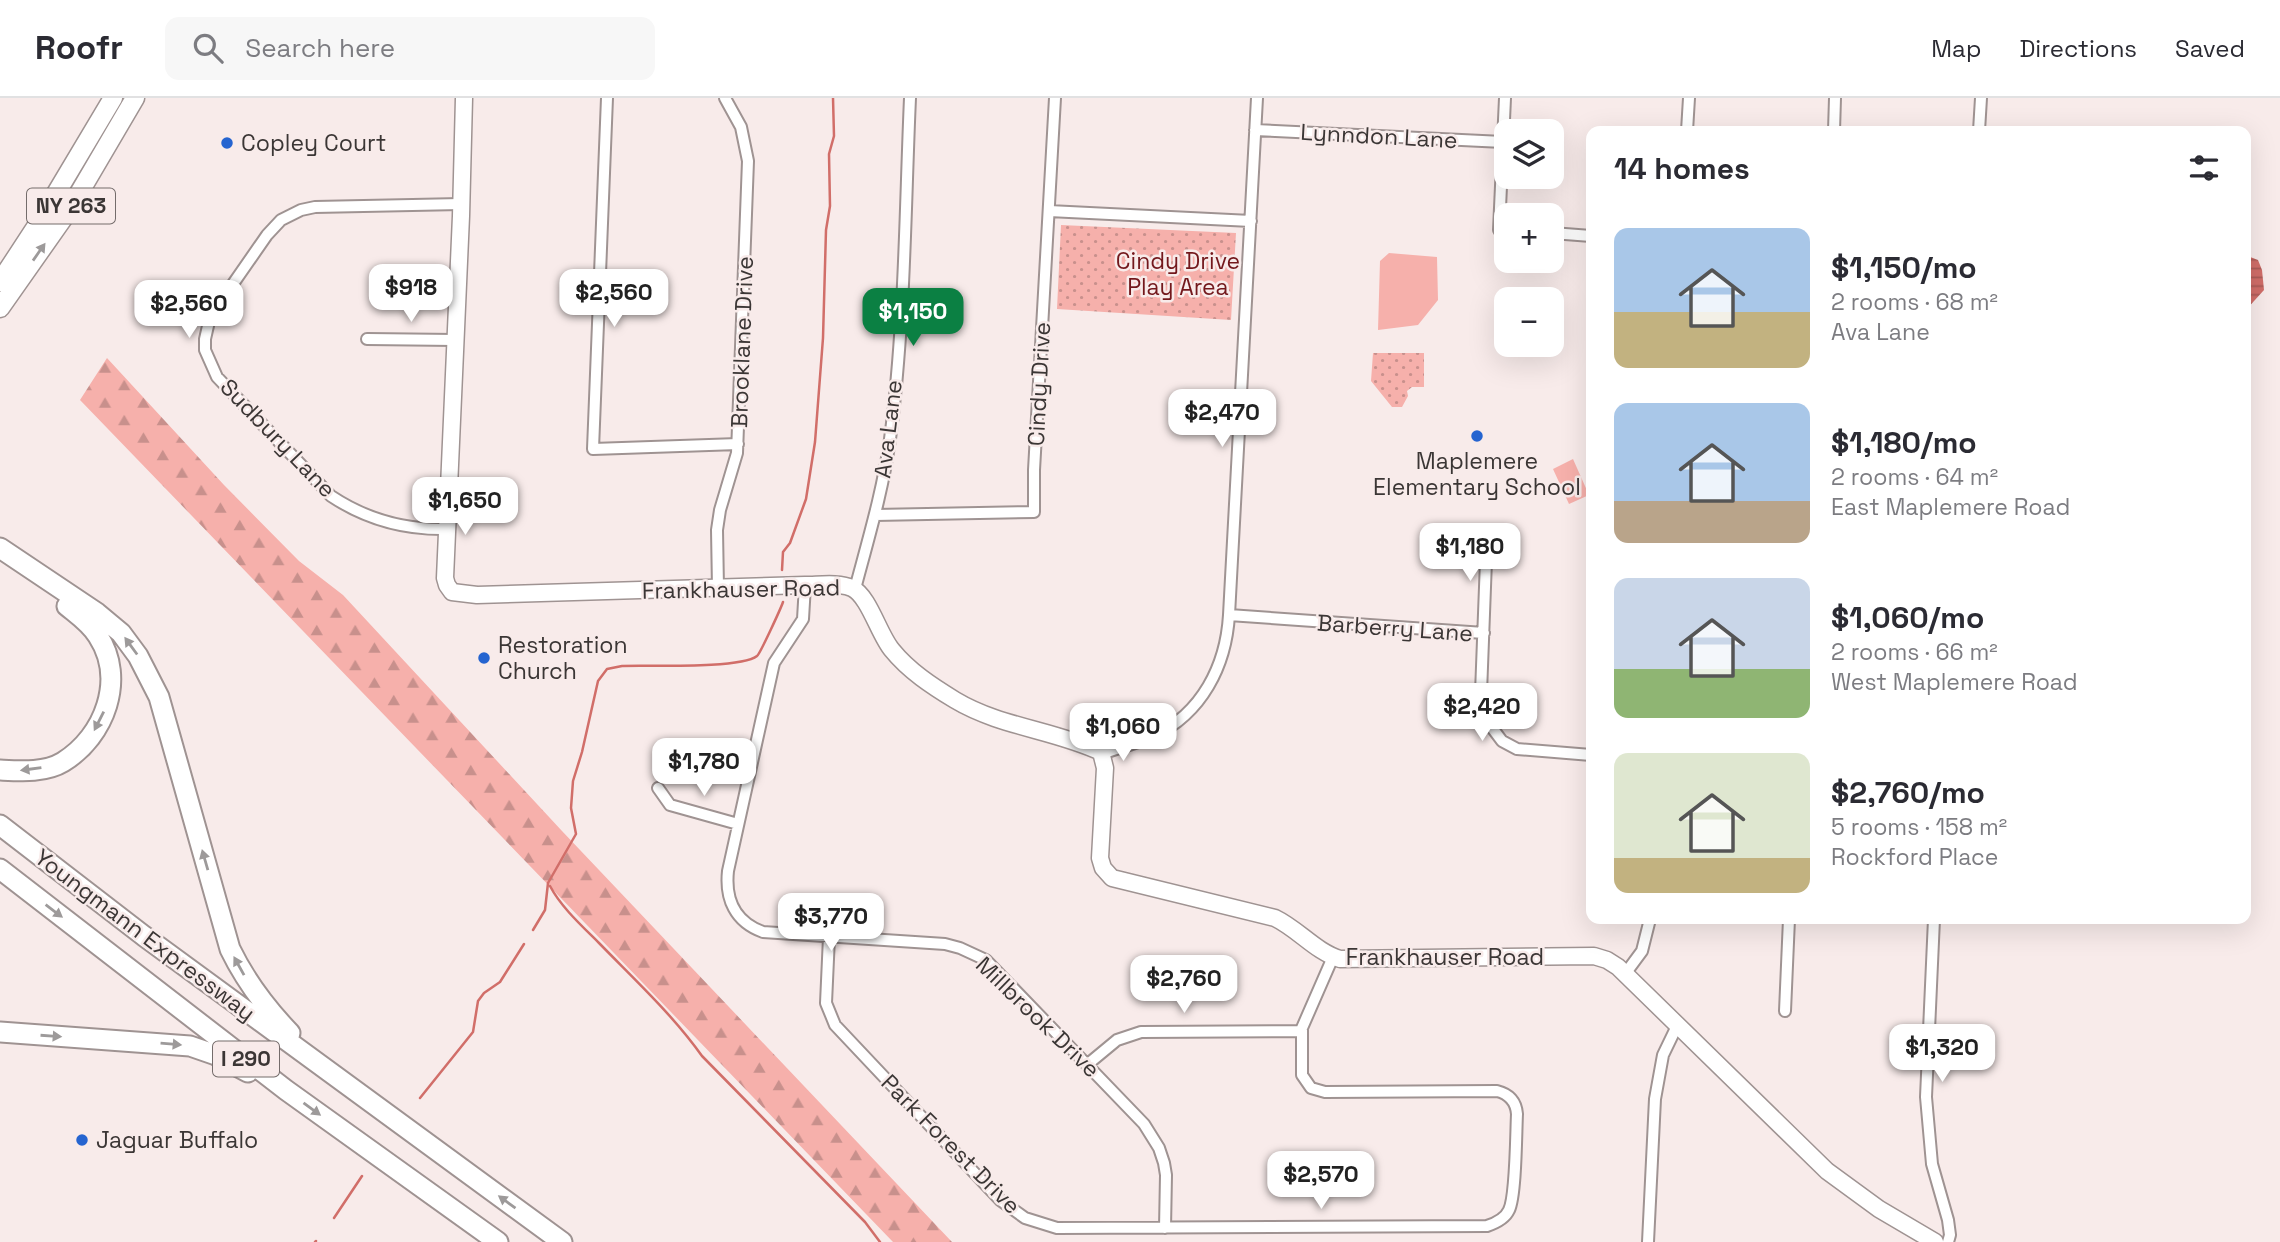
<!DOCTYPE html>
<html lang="en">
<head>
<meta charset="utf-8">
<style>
	:root { --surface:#fff; --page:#f7f7f7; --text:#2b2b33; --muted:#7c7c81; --line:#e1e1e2; --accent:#0b8043 }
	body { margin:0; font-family:"Space Grotesk",sans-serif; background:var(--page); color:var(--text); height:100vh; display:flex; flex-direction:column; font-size:26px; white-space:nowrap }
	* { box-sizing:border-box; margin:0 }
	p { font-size:23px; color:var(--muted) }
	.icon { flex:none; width:38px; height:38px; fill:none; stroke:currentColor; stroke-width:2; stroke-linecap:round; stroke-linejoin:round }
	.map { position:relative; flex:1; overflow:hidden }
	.drawer { position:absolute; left:1586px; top:28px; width:665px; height:798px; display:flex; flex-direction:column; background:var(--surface); border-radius:14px; box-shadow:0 7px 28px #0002 }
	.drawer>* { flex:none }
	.controls { position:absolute; left:1494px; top:21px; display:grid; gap:14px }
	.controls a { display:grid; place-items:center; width:70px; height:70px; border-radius:14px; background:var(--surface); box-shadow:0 7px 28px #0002; font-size:35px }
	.price { position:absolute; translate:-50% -60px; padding:0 16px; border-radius:14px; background:#fff; color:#222; font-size:23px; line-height:46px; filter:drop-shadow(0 2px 4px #0008) }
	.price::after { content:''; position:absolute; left:50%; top:42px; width:21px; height:16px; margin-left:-10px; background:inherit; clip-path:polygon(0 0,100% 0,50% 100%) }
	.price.selected { background:var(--accent); color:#fff }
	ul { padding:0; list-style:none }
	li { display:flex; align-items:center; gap:21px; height:175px; padding:0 28px }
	li span { display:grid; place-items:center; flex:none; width:196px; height:140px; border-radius:14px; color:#555 }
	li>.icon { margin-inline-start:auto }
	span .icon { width:84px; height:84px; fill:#fffc; stroke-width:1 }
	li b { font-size:30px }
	h2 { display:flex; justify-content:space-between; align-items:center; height:84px; padding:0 28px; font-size:30px }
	header { display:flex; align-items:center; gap:42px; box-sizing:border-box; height:98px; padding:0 35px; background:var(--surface); border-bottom:2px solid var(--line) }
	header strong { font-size:33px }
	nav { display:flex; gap:38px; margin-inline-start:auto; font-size:24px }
	.search { width:490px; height:63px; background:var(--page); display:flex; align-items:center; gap:18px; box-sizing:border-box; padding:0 24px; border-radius:14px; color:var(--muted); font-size:26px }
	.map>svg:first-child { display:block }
</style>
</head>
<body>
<header>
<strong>Roofr</strong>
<div class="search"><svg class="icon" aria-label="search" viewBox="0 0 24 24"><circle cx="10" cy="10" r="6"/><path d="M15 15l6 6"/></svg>Search here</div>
<nav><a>Map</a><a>Directions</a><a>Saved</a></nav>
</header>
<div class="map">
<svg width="2280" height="1144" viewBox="0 0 2280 1144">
	<defs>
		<pattern id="forest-firs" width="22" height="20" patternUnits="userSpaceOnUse" patternTransform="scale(1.75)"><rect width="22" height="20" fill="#f6b0ab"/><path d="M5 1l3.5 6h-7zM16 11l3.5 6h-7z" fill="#c8908c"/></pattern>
		<pattern id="park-dots" width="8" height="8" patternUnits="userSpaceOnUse" patternTransform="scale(1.75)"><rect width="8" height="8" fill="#f6b0ab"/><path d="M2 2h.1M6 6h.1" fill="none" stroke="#c8908c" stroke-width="1.8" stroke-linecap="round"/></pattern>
		<pattern id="water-rules" width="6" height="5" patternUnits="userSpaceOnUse" patternTransform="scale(1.75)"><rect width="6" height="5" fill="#d16e69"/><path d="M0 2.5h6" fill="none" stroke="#ab5b57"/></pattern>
	</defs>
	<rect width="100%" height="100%" fill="#f8ebea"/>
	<path fill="#f6b0ab" d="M 1389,155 L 1437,159 L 1438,202 L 1418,227 L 1378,232 L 1380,163 Z
		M 1573,361 L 1589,397 L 1569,406 L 1553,371 Z"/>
	<path fill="url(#forest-firs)" d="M 107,260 L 224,387 L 299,463 L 343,497 L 562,733 L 952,1144 L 893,1144 L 80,302 Z"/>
	<path fill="url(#park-dots)" d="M 1061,127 L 1236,135 L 1231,222 L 1057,211 Z
		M 1373,255 L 1424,255 L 1424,289 L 1412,289 L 1407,293 L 1408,298 L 1402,309 L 1392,309 L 1371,283 Z"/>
	<path fill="url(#water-rules)" d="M 2245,157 L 2258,162 L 2262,172 L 2264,192 L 2245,213 Z"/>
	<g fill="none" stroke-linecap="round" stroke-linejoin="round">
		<path stroke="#d16e69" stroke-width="2.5" d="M 782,472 L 783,454 L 790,445 L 806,401 L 815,344 L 823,240 L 826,132 L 830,108 L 829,56 L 834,38 L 833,0
			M 550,788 C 561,809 582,828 599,845 C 635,882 672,916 702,958 L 865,1124 L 880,1144
			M 533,832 L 545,812 L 548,785 L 576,736 L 571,710 L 573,683 L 582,654 L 598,583 L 607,571 L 622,568 C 647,567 740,571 757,558 C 760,556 781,510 783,504
			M 420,1000 L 473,934 L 478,903 L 484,895 L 500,884 L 524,846
			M 334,1120 L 362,1078
			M 315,1144 L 316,1143"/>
		<defs>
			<path id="street" d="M 607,0 L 593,351 L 738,346
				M 1505,0 L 1499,132 L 1507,133
				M 1255,32 L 1503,44
				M 1687,33 L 1689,0
				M 1834,33 L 1835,0
				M 1979,33 L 1981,0
				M 1049,113 L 1251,123
				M 1552,135 L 1591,138
				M 367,241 L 455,242
				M 875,417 L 1034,414 L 1034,372 L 1055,0
				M 447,431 C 404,432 367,422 331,398 L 217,279 L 205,252 L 205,241 L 210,219 L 267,137 L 281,122 L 301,112 L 315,109 L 461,106
				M 1487,436 L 1481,595 L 1487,623 L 1502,643 L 1517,651 L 1591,657
				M 805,487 L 803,521 L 774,565 L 728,773 C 725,801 735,824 763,834 L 945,846 L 960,850 L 986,862 L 1144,1026 L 1159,1050 L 1164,1065 L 1166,1077 L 1165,1130
				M 718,490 L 717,432 L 720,412 L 737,355 L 748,63 L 741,29 L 725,0
				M 855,491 C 868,442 883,392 890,341 C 905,228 905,113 910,0
				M 1229,517 L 1484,535
				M 1102,656 C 1119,649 1137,646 1154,638 C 1202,615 1226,568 1229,517 L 1257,0
				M 658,690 L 670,707 L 738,726
				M 1934,821 L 1926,999 L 1932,1066 L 1948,1122 L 1950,1137 L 1948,1144
				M 829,839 L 826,905 L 835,927 L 1000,1102 L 1025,1120 L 1057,1130 L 1487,1128 C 1496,1125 1505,1121 1509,1112 C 1516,1098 1516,1035 1517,1016 C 1516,1003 1509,996 1497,993 L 1325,994 L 1311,990 L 1302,977 L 1302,930 L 1333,859
				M 1625,876 L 1642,853 L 1650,821
				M 1785,913 L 1789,821
				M 1088,966 L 1117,942 L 1141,934 L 1302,933
				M 1648,1144 L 1655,1001 L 1663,957 L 1677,928"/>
			<path id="secondary" d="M 464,0 L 461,118 L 445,480 L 447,487 L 452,494 L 477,497 L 805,487 C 819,487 839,484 852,490 C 869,498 879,537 892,552 C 909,573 932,588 955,602 C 1000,629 1054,632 1101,654 L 1105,670 L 1100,760 L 1103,770 L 1112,780 L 1275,820 C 1298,831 1316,854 1340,861 L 1594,858 L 1607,862 L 1618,869 L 1827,1073 L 1879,1111 L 1935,1144"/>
			<path id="primary" d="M 0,184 L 36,129 L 113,0
				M 0,210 L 71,109 L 135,0"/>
			<path id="highway" d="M 0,182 L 5,177
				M 0,450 L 97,515 L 121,535 L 138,558 L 159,599 L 230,851 C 245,882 266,910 290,935
				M 0,672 C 20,673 45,675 63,664 C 105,638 126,581 98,538 C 90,525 78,517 67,508
				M 0,727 L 144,838 L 562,1144
				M 0,771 L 286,992 L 498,1144
				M 0,934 L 190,948 L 216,957 L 248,974"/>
		</defs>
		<use href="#street" stroke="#9f9392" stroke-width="14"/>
		<use href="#secondary" stroke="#9f9392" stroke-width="19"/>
		<use href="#primary" stroke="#9f9392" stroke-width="21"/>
		<use href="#highway" stroke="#9f9392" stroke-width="23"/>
		<use href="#street" stroke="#fff" stroke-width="10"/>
		<use href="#secondary" stroke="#fff" stroke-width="16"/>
		<use href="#primary" stroke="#fff" stroke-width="18"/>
		<use href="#highway" stroke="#fff" stroke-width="19"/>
	</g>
	<defs><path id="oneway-solid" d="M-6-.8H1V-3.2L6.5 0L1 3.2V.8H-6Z" transform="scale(1.75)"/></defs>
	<g fill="#9d9a9a">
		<use href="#oneway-solid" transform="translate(39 154) rotate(-55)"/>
		<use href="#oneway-solid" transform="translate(131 548) rotate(-126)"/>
		<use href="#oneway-solid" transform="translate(99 623) rotate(117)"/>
		<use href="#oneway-solid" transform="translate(31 671) rotate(172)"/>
		<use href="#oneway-solid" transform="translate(205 762) rotate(-106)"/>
		<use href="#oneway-solid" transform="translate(54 813) rotate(37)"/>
		<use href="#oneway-solid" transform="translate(239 868) rotate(-119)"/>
		<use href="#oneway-solid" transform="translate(51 938) rotate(4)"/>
		<use href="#oneway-solid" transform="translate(171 946) rotate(5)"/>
		<use href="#oneway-solid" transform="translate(312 1011) rotate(36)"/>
		<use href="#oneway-solid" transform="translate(507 1104) rotate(-144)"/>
	</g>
	<g fill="#2564d0" stroke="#f8ebea" stroke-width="2.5">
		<circle cx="227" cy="45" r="7"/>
		<circle cx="1477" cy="338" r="7"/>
		<circle cx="484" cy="560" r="7"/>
		<circle cx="82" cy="1042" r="7"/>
	</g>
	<g text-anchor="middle" stroke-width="5" stroke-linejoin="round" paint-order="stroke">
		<g fill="#f8ebea" stroke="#746c6b" stroke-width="2">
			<rect x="27" y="90.5" width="88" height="35" rx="5"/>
			<rect x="213" y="943.5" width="66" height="35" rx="5"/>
		</g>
		<g font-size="21" font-weight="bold" fill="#3b3635">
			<text x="71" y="115">NY 263</text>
			<text x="246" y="968">I 290</text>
		</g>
		<g font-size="23" fill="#3b3635" stroke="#f8ebea">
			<text transform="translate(1379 38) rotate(3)" y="8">Lynndon Lane</text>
			<text transform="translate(742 244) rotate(-88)" y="8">Brooklane Drive</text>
			<text transform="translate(1039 286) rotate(-87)" y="8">Cindy Drive</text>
			<text transform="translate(888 331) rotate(-83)" y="8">Ava Lane</text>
			<text transform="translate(278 340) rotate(46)" y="8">Sudbury Lane</text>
			<text transform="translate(741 491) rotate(-1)" y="8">Frankhauser Road</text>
			<text transform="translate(1395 530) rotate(4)" y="8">Barberry Lane</text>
			<text transform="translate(145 837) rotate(37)" y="8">Youngmann Expressway</text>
			<text x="1445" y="867">Frankhauser Road</text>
			<text transform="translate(1038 919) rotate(44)" y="8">Millbrook Drive</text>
			<text transform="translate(951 1046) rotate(45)" y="8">Park Forest Drive</text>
		</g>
		<g font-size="23" fill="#3b3635" stroke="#f8ebea" text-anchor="start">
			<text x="241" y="53">Copley Court</text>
			<text x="1477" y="371" text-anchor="middle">Maplemere<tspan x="1477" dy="26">Elementary School</tspan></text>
			<text x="498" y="555">Restoration<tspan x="498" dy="26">Church</tspan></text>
			<text x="96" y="1050">Jaguar Buffalo</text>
		</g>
		<g font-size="23" fill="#73181c" stroke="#f8ebea">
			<text x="1178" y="171">Cindy Drive<tspan x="1178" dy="26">Play Area</tspan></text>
		</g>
	</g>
</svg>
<div class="controls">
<a><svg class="icon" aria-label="layers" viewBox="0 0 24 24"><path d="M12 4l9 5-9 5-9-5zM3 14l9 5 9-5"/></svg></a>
<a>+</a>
<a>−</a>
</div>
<b class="price" style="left:411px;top:226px">$918</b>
<b class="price" style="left:614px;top:231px">$2,560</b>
<b class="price" style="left:189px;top:242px">$2,560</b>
<b class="price selected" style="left:913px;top:250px">$1,150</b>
<b class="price" style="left:1222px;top:351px">$2,470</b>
<b class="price" style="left:465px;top:439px">$1,650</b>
<b class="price" style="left:1470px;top:485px">$1,180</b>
<b class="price" style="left:1482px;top:645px">$2,420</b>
<b class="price" style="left:1123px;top:665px">$1,060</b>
<b class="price" style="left:704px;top:700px">$1,780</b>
<b class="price" style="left:831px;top:855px">$3,770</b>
<b class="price" style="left:1184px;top:917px">$2,760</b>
<b class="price" style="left:1942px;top:986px">$1,320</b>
<b class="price" style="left:1321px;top:1113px">$2,570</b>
<section class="drawer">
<h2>14 homes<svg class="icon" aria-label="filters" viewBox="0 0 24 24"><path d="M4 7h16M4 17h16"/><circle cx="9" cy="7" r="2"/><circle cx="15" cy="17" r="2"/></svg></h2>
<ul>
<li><span style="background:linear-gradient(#a9c7e8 60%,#c2b280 0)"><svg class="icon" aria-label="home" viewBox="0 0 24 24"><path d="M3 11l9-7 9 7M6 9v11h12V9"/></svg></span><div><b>$1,150/mo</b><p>2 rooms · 68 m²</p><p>Ava Lane</p></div></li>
<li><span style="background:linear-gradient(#a9c7e8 70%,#b9a48a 0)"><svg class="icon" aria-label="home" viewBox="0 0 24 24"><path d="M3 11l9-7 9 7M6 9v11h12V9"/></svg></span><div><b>$1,180/mo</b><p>2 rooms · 64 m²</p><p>East Maplemere Road</p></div></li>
<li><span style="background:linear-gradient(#c9d6e8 65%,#8fb573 0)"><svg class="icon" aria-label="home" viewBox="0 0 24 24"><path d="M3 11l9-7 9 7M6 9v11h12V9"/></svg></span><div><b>$1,060/mo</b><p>2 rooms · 66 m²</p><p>West Maplemere Road</p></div></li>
<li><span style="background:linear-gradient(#dfe7d0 75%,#c2b280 0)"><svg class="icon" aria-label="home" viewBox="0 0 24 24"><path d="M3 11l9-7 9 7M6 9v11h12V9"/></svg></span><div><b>$2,760/mo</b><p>5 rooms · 158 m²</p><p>Rockford Place</p></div></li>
</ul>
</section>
</div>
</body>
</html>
